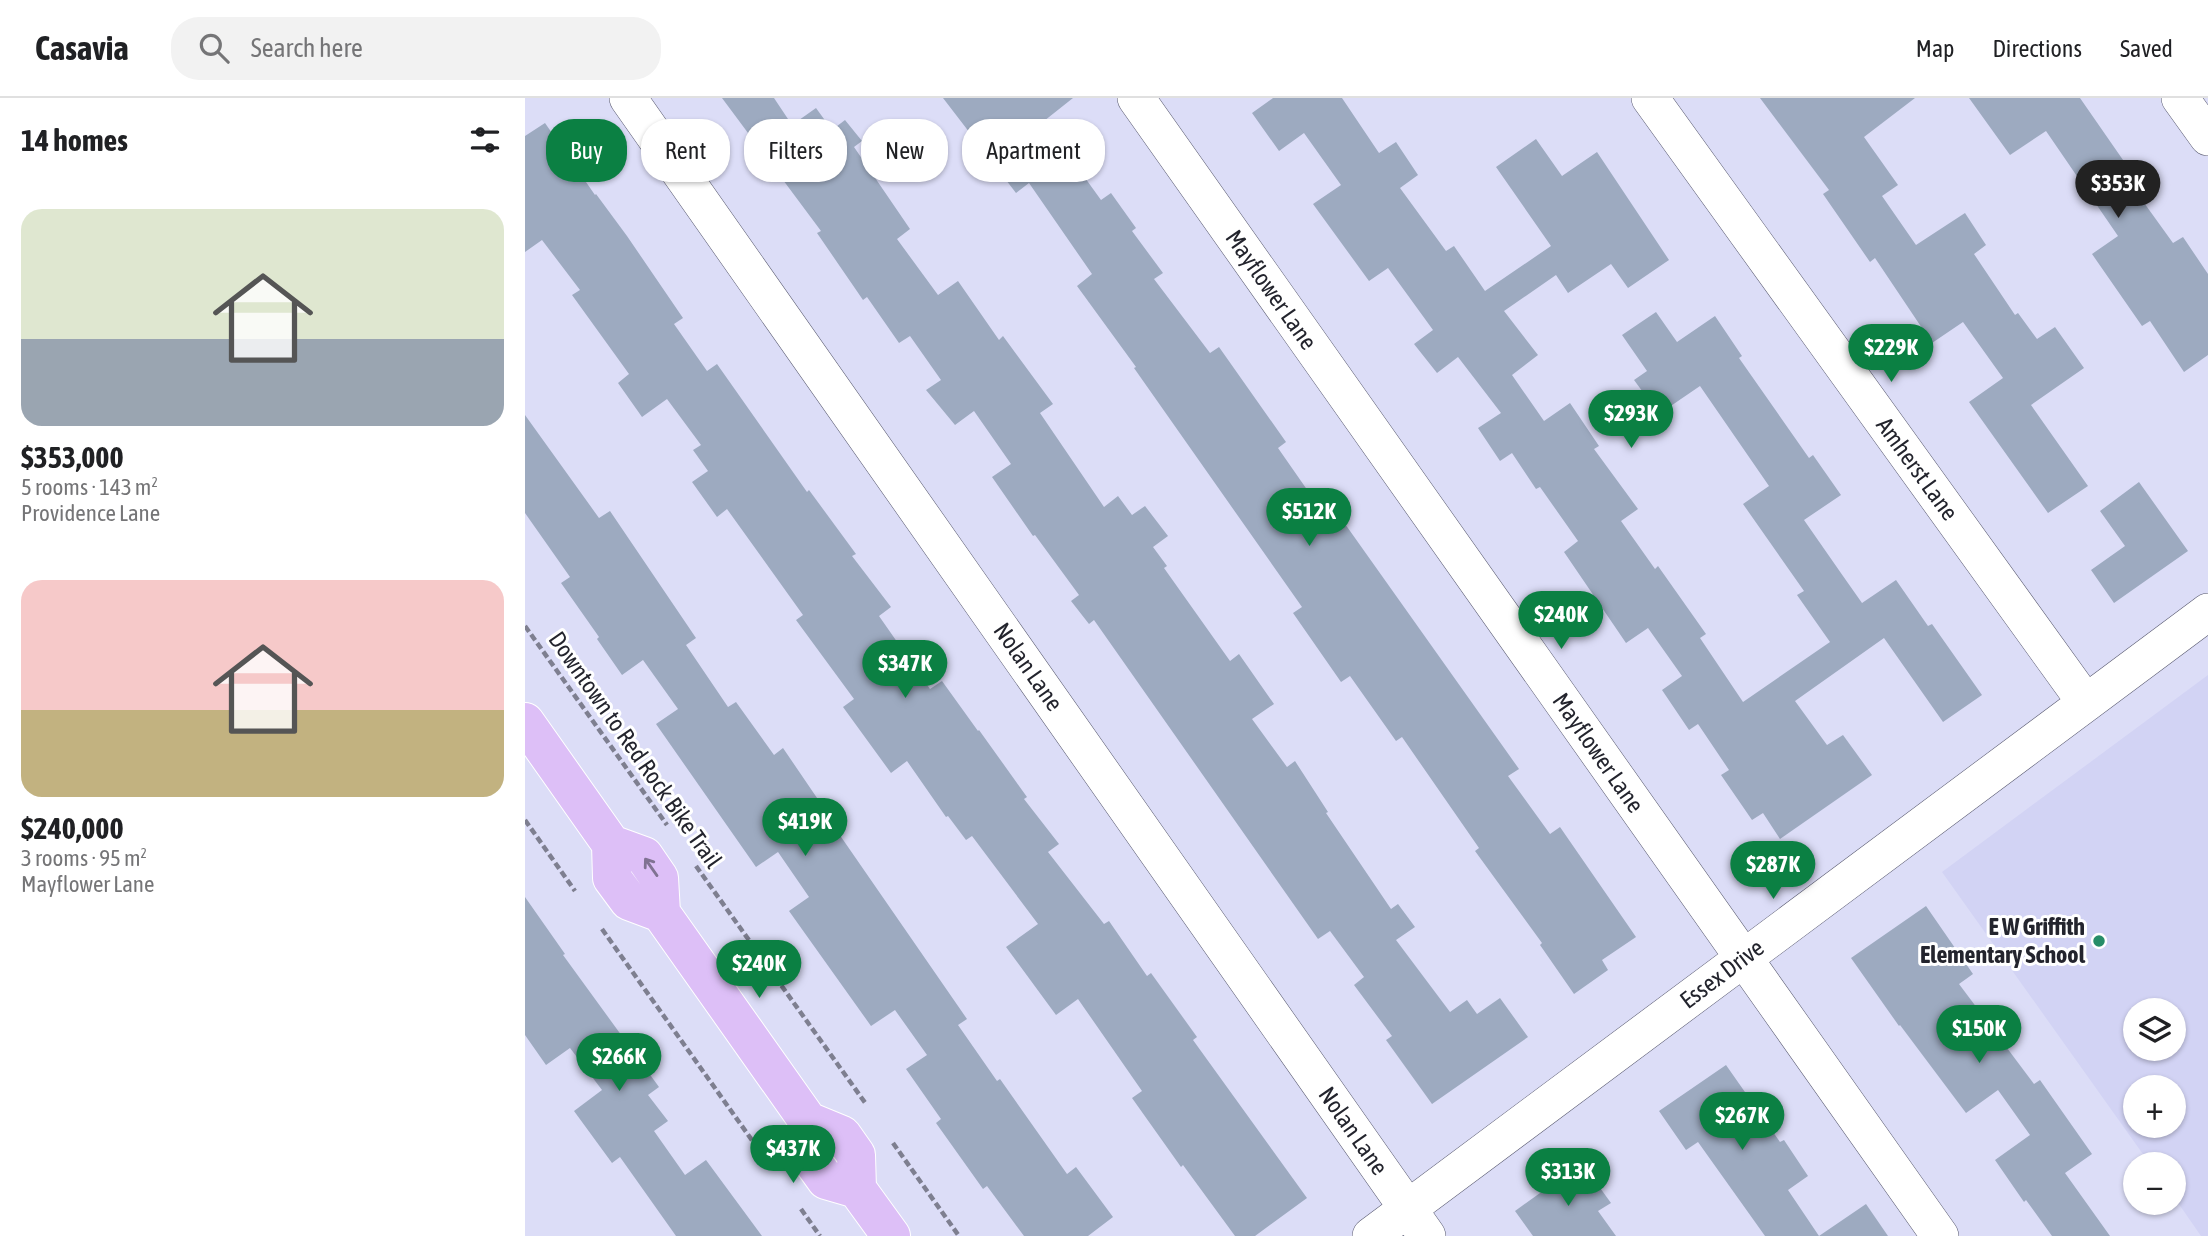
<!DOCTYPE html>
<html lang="en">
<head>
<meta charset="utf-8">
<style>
	:root { --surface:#fff; --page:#f2f2f2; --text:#202124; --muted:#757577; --line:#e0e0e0; --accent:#0b8043 }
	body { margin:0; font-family:"Asap Condensed",sans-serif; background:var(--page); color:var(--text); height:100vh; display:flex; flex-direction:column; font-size:26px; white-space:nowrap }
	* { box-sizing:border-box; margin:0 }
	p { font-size:23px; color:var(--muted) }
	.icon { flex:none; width:38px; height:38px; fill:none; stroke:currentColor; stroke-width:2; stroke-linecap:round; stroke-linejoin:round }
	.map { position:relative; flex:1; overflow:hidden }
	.drawer { display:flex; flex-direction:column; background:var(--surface); width:525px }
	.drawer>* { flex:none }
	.guide { position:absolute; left:21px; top:21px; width:665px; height:63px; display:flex; gap:14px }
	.fabs { position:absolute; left:1598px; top:900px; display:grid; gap:14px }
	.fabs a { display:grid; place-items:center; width:63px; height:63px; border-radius:50%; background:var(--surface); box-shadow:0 2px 5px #0004; font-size:35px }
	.price { position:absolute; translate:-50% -60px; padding:0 16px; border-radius:24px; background:var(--accent); color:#fff; font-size:23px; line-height:46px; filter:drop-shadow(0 2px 4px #0008) }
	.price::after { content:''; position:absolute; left:50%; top:42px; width:21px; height:16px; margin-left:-10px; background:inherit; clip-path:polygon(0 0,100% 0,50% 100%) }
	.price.selected { background:#222; color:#fff }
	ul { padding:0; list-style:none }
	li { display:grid; align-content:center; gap:14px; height:371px; padding:0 21px }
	li span { display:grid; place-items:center; height:217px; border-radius:21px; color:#555 }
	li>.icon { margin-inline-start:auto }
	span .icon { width:126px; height:126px; fill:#fffc; stroke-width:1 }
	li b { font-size:30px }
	h2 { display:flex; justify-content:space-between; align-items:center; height:84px; padding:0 21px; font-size:30px }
	.pill { padding:0 24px; border-radius:28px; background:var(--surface); box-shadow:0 2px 5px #0004; font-size:24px; line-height:63px }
	.pill.selected { background:var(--accent); color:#fff }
	header { display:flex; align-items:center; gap:42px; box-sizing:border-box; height:98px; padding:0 35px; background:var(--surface); border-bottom:2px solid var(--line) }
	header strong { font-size:33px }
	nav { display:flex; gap:38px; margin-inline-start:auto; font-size:24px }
	.search { width:490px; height:63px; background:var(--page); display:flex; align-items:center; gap:18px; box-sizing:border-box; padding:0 24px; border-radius:28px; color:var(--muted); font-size:26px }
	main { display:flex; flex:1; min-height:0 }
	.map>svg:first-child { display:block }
</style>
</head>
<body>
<header>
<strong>Casavia</strong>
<div class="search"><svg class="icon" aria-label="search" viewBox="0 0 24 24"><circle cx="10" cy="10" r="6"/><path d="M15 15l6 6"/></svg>Search here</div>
<nav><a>Map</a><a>Directions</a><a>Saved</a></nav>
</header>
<main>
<section class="drawer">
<h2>14 homes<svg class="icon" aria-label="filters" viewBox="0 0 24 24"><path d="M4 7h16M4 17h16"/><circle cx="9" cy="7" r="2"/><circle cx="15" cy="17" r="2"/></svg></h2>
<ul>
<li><span style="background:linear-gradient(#dfe7d0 60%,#9aa5b1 0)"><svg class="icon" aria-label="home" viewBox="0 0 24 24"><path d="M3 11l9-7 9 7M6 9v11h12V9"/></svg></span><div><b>$353,000</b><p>5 rooms · 143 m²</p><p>Providence Lane</p></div></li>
<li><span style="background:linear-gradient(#f6c9c9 60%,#c2b280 0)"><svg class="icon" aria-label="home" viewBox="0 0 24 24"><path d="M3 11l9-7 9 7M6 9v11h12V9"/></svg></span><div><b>$240,000</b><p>3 rooms · 95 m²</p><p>Mayflower Lane</p></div></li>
</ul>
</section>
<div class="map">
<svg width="1683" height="1138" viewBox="0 0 1683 1138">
	<rect width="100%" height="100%" fill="#dcddf7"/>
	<path fill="#d2d3f4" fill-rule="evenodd" d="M 1683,577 L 1683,1138 L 1676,1138 L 1649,1099 L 1648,1066 L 1625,1066 L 1417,774 ZM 1610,912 L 1648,912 L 1648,950 L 1610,950 ZM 1610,989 L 1648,989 L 1648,1027 L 1610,1027 Z"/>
	<path fill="#9daac0" d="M 197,0 L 249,0 L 267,27 L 291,10 L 307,32 L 320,22 L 337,43 L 329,49 L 385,131 L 372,141 L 413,197 L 433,183 L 474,242 L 478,238 L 528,306 L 515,315 L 579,409 L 593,398 L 607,417 L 620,408 L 643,438 L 628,449 L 642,468 L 639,470 L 705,563 L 714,556 L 749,606 L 727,621 L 762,669 L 770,663 L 803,714 L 801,715 L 866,811 L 873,806 L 890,829 L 871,842 L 925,914 L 942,902 L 952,916 L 975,900 L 1003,939 L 907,1006 L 861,942 L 867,938 L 829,887 L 839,879 L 805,833 L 793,841 L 569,522 L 564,526 L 546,503 L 554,497 L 510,437 L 508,438 L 467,379 L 486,366 L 449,313 L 430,327 L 401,292 L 416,282 L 385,238 L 374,245 L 342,199 L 338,202 L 292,135 L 296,133 Z
		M 418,0 L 548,0 L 519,23 L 576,102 L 586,95 L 611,130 L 607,133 L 638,175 L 629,181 L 685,255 L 694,249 L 761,344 L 753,350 L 799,416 L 808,409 L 994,671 L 983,678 L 1025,736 L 1035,729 L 1111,839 L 1077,862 L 1083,872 L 1049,896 L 1015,847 L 1017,845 L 950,753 L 954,750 L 877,639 L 871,643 L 825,578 L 816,584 L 768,515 L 777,509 L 609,270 L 611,269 L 552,188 L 567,176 L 504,85 L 491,95 Z
		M 748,0 L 817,0 L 854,55 L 871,44 L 893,77 L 875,90 L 921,153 L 929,148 L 960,193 L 1026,148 L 971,69 L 1011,41 L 1037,78 L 1072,54 L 1144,162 L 1103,190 L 1086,166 L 1043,195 L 1031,177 L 979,213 L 1013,257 L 987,277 L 1019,323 L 1045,305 L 1074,348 L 1069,351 L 1113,411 L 1096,423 L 1130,471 L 1133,468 L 1181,536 L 1175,540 L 1218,604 L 1305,544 L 1272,497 L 1279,493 L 1218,406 L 1244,388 L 1175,288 L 1134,316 L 1109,282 L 1122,273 L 1097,237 L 1131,214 L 1152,244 L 1190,218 L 1217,258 L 1214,260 L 1284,360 L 1288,357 L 1316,397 L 1279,422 L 1318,478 L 1337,505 L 1371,482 L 1403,528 L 1407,526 L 1457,597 L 1418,624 L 1359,540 L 1270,603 L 1302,647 L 1318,637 L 1347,677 L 1255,741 L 1238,715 L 1227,722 L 1196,677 L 1204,672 L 1173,626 L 1164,632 L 1137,592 L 1157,578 L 1123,530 L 1101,545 L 1039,454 L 1053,443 L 1015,389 L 1011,391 L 987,355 L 975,363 L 953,330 L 976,315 L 933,259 L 912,275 L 889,246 L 908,232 L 863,170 L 844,183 L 788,106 L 816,87 L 779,35 L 754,53 L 727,15 Z
		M 1235,0 L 1390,0 L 1339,39 L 1373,87 L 1357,98 L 1391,147 L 1440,115 L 1461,147 L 1449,156 L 1490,217 L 1493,215 L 1512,241 L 1530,229 L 1559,270 L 1506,307 L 1563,388 L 1523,415 L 1444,304 L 1478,280 L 1438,224 L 1407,245 L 1350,160 L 1345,164 L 1298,96 L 1304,92 Z
		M 1444,0 L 1555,0 L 1623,98 L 1617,102 L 1648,145 L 1658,139 L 1683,176 L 1683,257 L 1659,274 L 1625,223 L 1617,228 L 1567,156 L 1593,138 L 1521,33 L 1485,57 Z
		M 20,25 L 70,97 L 71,96 L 102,138 L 158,220 L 149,226 L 182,273 L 192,266 L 282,394 L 284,392 L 331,456 L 327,458 L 366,509 L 354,518 L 405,591 L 417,583 L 453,633 L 454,632 L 502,699 L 499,701 L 534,746 L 523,754 L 579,826 L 584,823 L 622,878 L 626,875 L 672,939 L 668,942 L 782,1100 L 730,1138 L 710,1138 L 658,1067 L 656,1069 L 607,1000 L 617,993 L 553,901 L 531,917 L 481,849 L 513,826 L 447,738 L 441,742 L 423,718 L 421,719 L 382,663 L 366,675 L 318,609 L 329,601 L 271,522 L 278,517 L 202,411 L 192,419 L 167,384 L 183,373 L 168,352 L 176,347 L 142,301 L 117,319 L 93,285 L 104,276 L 47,197 L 55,192 L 17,142 L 0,154 L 0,38 Z
		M 0,317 L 74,420 L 85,413 L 171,540 L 161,547 L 203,609 L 211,604 L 249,657 L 258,650 L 305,719 L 303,720 L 442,921 L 433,927 L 472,983 L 475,981 L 542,1076 L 551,1069 L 588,1119 L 563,1138 L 499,1138 L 462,1088 L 458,1091 L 411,1025 L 416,1021 L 381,971 L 402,957 L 370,912 L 346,928 L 264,813 L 284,799 L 253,754 L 231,769 L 131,626 L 153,611 L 118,562 L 97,577 L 72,541 L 74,539 L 36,485 L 45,479 L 0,415 Z
		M 1614,384 L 1663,453 L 1589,505 L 1566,472 L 1600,448 L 1575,413 Z
		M 0,799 L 40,856 L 38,857 L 134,989 L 123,997 L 143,1023 L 129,1033 L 160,1077 L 181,1062 L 237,1138 L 151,1138 L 95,1059 L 87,1065 L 49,1013 L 77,992 L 45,950 L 21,967 L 0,937 Z
		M 1401,808 L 1448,876 L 1434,886 L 1509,986 L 1515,982 L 1567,1056 L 1540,1075 L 1585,1138 L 1527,1138 L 1501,1102 L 1499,1104 L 1470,1062 L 1505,1037 L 1473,992 L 1441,1015 L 1375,927 L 1374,928 L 1326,860 Z
		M 1201,967 L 1255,1044 L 1259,1042 L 1283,1078 L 1263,1092 L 1294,1138 L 1240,1138 L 1173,1044 L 1161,1052 L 1134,1013 Z
		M 1057,1065 L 1086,1105 L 1073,1113 L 1091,1138 L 1008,1138 L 990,1113 Z
		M 1341,1106 L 1363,1138 L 1294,1138 Z"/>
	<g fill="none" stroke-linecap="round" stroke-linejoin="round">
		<defs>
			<path id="minor" d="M 103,0 L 902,1138
				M 611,0 L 1415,1138
				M 1125,0 L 1561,605
				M 1655,0 L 1683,39
				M 846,1138 L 1683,514"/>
			<path id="major" d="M 0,624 L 86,746 L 87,780 L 104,803 L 136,815
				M 86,746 L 119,758 L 134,780 L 136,815 L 283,1023 L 317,1037 L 331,1057 L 332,1091 L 366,1138
				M 283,1023 L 283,1057 L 301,1082 L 332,1091"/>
		</defs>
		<use href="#minor" stroke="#5a5b71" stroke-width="38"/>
		<use href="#major" stroke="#fff" stroke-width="40"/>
		<path stroke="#7e7f90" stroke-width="4.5" stroke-dasharray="7 3.5" stroke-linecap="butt" d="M 0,528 L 142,727
			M 0,722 L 50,793
			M 171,768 L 341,1006
			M 77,831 L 246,1069
			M 368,1045 L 434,1138
			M 276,1111 L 295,1138"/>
		<use href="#minor" stroke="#fff" stroke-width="37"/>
		<use href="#major" stroke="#ddbff7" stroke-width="38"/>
	</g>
	<defs><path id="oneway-shaft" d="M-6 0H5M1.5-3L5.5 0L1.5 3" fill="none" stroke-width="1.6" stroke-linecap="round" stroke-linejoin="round" transform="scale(1.75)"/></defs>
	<use stroke="#807292" href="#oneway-shaft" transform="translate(126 769) rotate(-125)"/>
	<circle fill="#278d68" stroke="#fff" stroke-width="2.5" cx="1574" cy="843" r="7"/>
	<g text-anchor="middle" stroke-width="6" stroke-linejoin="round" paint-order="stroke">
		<g font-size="24" fill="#23242d" stroke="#fff">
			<text transform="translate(746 192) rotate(55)" y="8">Mayflower Lane</text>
			<text transform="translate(1392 371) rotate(54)" y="8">Amherst Lane</text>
			<text transform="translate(503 569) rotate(55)" y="8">Nolan Lane</text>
			<text transform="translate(110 652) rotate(55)" y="8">Downtown to Red Rock Bike Trail</text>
			<text transform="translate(1073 655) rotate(55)" y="8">Mayflower Lane</text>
			<text transform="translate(1197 876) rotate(-37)" y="8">Essex Drive</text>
			<text transform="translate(828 1033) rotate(55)" y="8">Nolan Lane</text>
		</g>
		<g font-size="24" font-weight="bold" fill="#23242d" stroke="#fff" text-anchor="end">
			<text x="1560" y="837">E W Griffith<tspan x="1560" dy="28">Elementary School</tspan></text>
		</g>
	</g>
</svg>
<div class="fabs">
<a><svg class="icon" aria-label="layers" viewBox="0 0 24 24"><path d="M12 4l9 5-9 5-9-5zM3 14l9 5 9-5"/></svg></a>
<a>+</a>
<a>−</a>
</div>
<b class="price selected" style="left:1593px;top:122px">$353K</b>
<b class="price" style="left:1366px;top:286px">$229K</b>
<b class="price" style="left:1106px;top:352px">$293K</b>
<b class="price" style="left:784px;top:450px">$512K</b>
<b class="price" style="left:1036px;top:553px">$240K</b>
<b class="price" style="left:380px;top:602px">$347K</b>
<b class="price" style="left:280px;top:760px">$419K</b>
<b class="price" style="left:1248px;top:803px">$287K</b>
<b class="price" style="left:234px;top:902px">$240K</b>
<b class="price" style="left:1454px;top:967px">$150K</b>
<b class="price" style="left:94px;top:995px">$266K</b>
<b class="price" style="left:1217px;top:1054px">$267K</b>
<b class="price" style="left:268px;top:1087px">$437K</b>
<b class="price" style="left:1043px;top:1110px">$313K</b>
<div class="guide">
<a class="pill selected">Buy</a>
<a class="pill">Rent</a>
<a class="pill">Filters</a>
<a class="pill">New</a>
<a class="pill">Apartment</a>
</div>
</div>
</main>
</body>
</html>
